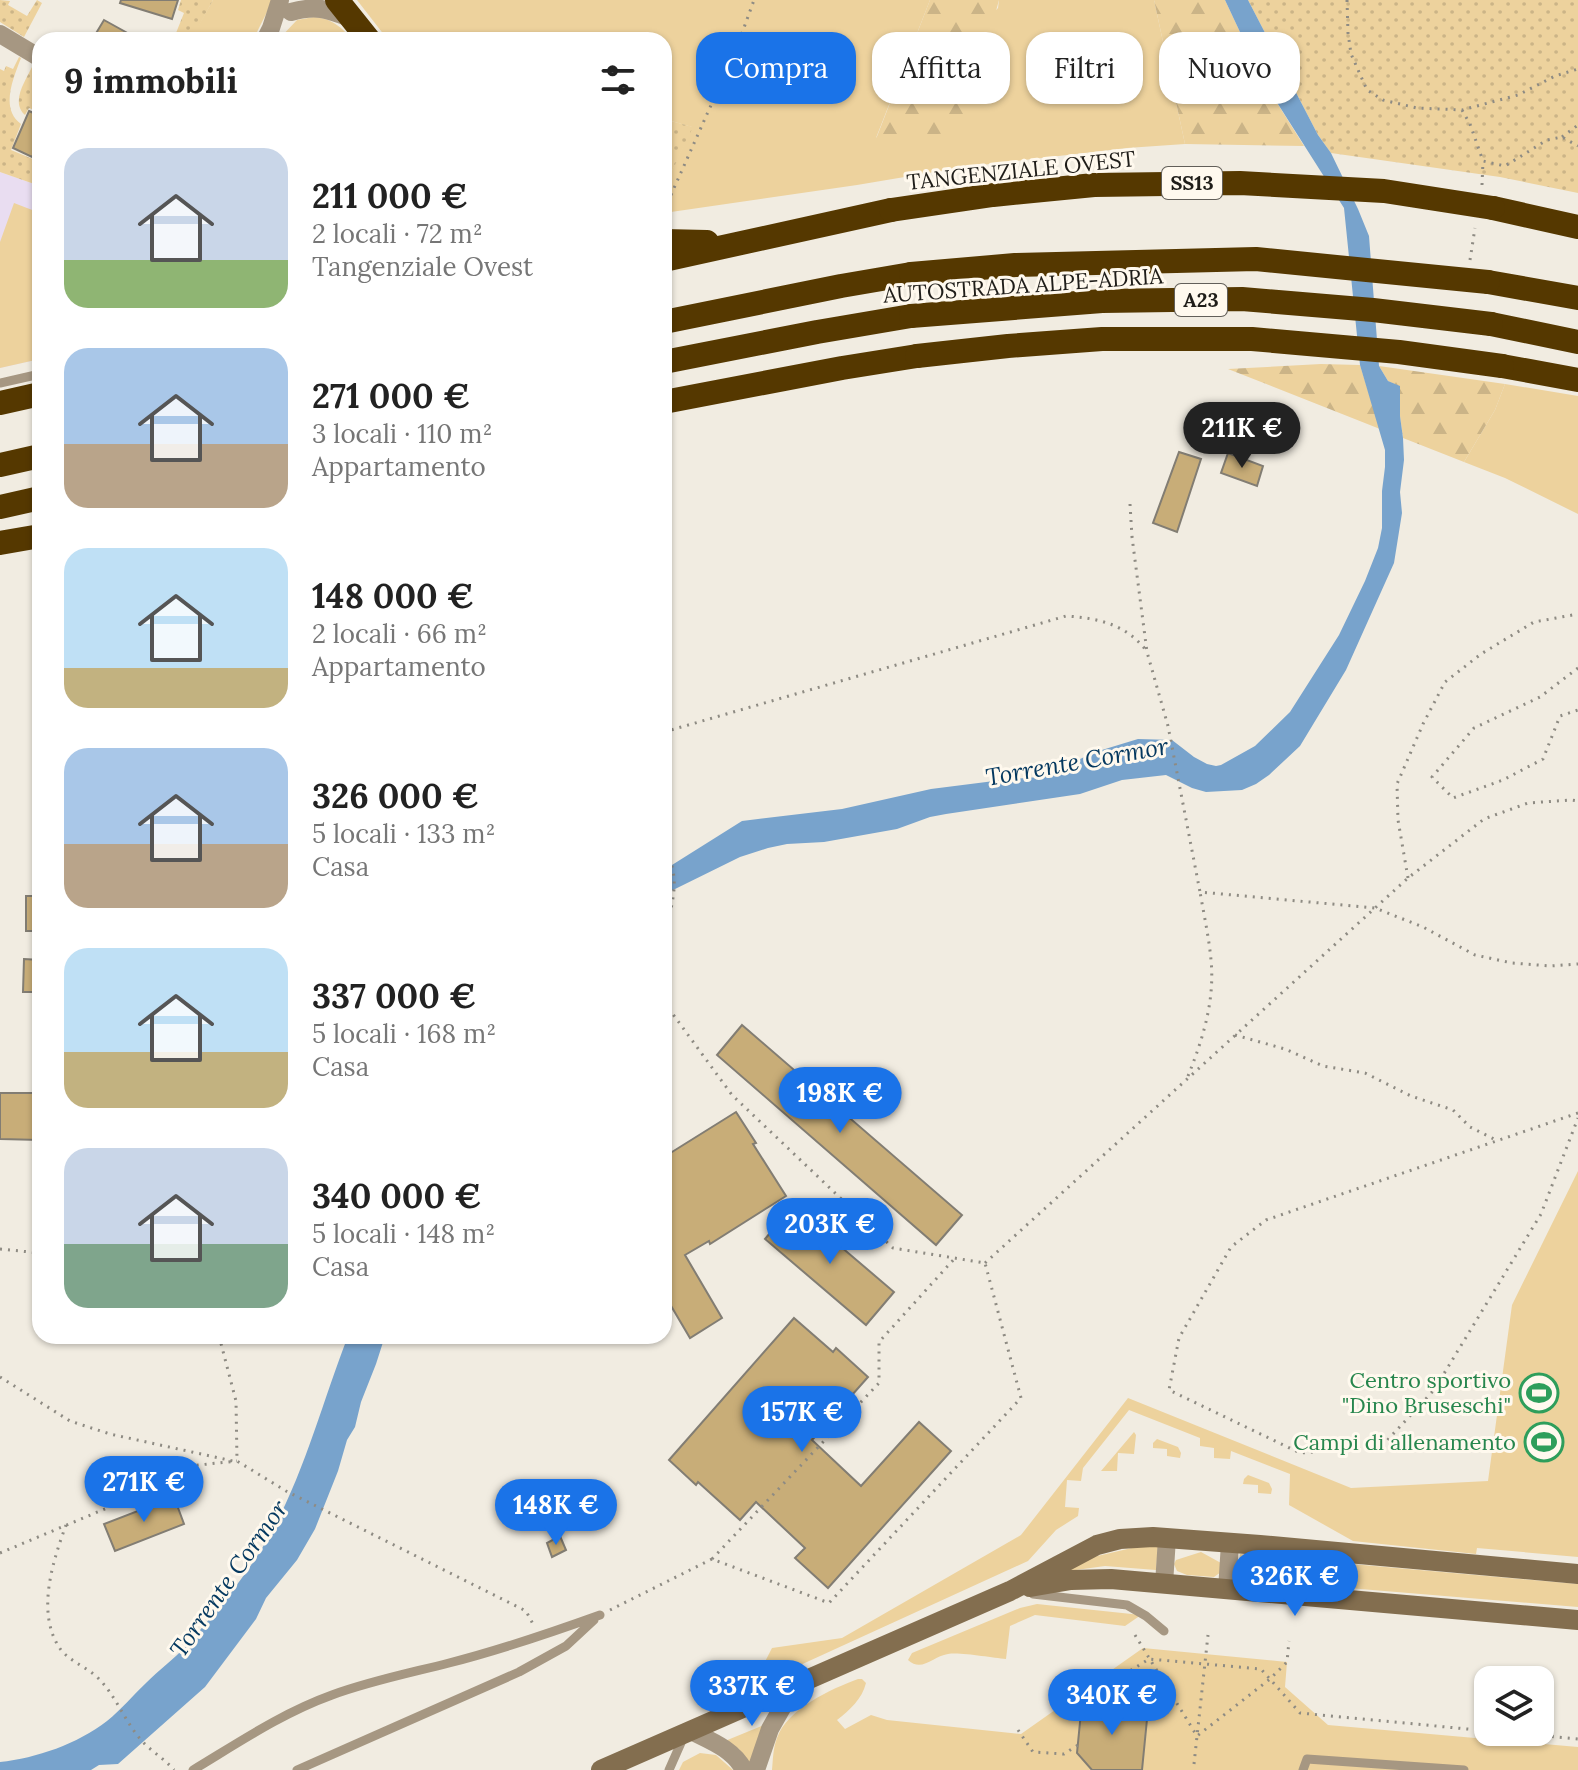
<!DOCTYPE html>
<html lang="it">
<head>
<meta charset="utf-8">
<style>
	:root { --surface:#fff; --page:#f2f2f2; --text:#222; --muted:#767676; --accent:#1a73e8 }
	body { margin:0; font-family:Lora,serif; background:var(--page); color:var(--text); height:100vh; display:flex; flex-direction:column; font-size:30px; white-space:nowrap }
	* { box-sizing:border-box; margin:0 }
	p { font-size:26px; color:var(--muted) }
	.icon { flex:none; width:44px; height:44px; fill:none; stroke:currentColor; stroke-width:2; stroke-linecap:round; stroke-linejoin:round }
	.map { position:relative; flex:1; overflow:hidden }
	.details { position:absolute; left:32px; top:32px; width:640px; height:1312px; display:flex; flex-direction:column; background:var(--surface); border-radius:24px; box-shadow:0 2px 6px #0004 }
	.details>* { flex:none }
	.banner { position:absolute; left:696px; top:32px; width:760px; height:72px; display:flex; gap:16px }
	.fabs { position:absolute; left:1474px; top:1666px; display:grid; gap:16px }
	.fabs a { display:grid; place-items:center; width:80px; height:80px; border-radius:16px; background:var(--surface); box-shadow:0 2px 6px #0004; font-size:40px }
	.price { position:absolute; translate:-50% -68px; padding:0 18px; border-radius:28px; background:var(--accent); color:#fff; font-size:26px; line-height:52px; filter:drop-shadow(0 2px 4px #0008) }
	.price::after { content:''; position:absolute; left:50%; top:48px; width:24px; height:18px; margin-left:-12px; background:inherit; clip-path:polygon(0 0,100% 0,50% 100%) }
	.price.current { background:#222; color:#fff }
	ul { padding:0; list-style:none }
	li { display:flex; align-items:center; gap:24px; height:200px; padding:0 32px }
	li span { display:grid; place-items:center; flex:none; width:224px; height:160px; border-radius:24px; color:#555 }
	li>.icon { margin-inline-start:auto }
	span .icon { width:96px; height:96px; fill:#fffc; stroke-width:1 }
	li b { font-size:34px }
	h2 { display:flex; justify-content:space-between; align-items:center; height:96px; padding:0 32px; font-size:34px }
	.chip { padding:0 28px; border-radius:24px; background:var(--surface); box-shadow:0 2px 6px #0004; font-size:28px; line-height:72px }
	.chip.current { background:var(--accent); color:#fff }
	.map>svg:first-child { display:block }
</style>
</head>
<body>
<div class="map">
<svg width="1578" height="1770" viewBox="0 0 1578 1770">
	<defs>
		<pattern id="forest-firs" width="22" height="20" patternUnits="userSpaceOnUse" patternTransform="scale(2)"><rect width="22" height="20" fill="#edd29d"/><path d="M5 1l3.5 6h-7zM16 11l3.5 6h-7z" fill="#cbb487"/></pattern>
		<pattern id="park-dots" width="8" height="8" patternUnits="userSpaceOnUse" patternTransform="scale(2)"><rect width="8" height="8" fill="#edd29d"/><path d="M2 2h.1M6 6h.1" fill="none" stroke="#cbb487" stroke-width="1.8" stroke-linecap="round"/></pattern>
	</defs>
	<rect width="100%" height="100%" fill="#f1ece1"/>
	<path fill="#e9ddf1" d="M 0,172 L 40,186 L 40,359 L 0,368 Z"/>
	<path fill="#edd29d" d="M 213,0 L 273,0 L 253,40 L 197,40 L 192,37 Z
		M 357,0 L 930,0 L 876,138 L 998,8 L 999,0 L 1154,0 L 1185,144 L 1127,148 L 964,167 L 857,185 L 664,213 L 664,188 L 692,127 L 664,119 L 664,40 L 388,40 Z
		M 314,17 C 333,19 341,27 353,40 L 278,40 L 297,20 Z
		M 14,203 L 40,213 L 40,359 L 0,368 L 0,242 Z
		M 1505,384 L 1578,396 L 1578,514 L 1505,478 L 1464,462 L 1495,410 Z
		M 1578,1171 L 1578,1557 L 1477,1548 L 1476,1554 L 1353,1541 L 1289,1505 L 1290,1474 L 1231,1451 L 1230,1459 L 1214,1458 L 1214,1448 L 1200,1446 L 1200,1438 L 1129,1410 L 1083,1468 L 1081,1481 L 1067,1480 L 1065,1507 L 1079,1508 L 1078,1516 L 1056,1530 L 1028,1561 L 752,1687 L 772,1648 L 842,1638 L 1021,1535 L 1128,1398 L 1351,1488 L 1488,1481 L 1512,1305 Z
		M 1134,1432 L 1136,1435 L 1134,1454 L 1118,1453 L 1117,1471 L 1101,1471 Z
		M 1157,1439 L 1178,1447 L 1181,1453 L 1180,1458 L 1167,1456 L 1167,1449 L 1153,1448 L 1153,1443 Z
		M 1248,1475 L 1269,1483 L 1272,1489 L 1271,1494 L 1258,1493 L 1258,1485 L 1243,1484 L 1244,1479 Z
		M 1136,1547 L 1158,1547 L 1156,1570 L 1105,1566 L 1054,1573 L 1093,1557 Z
		M 1201,1552 L 1221,1563 L 1221,1572 L 1214,1577 L 1187,1575 L 1177,1571 L 1174,1564 L 1176,1560 Z
		M 1240,1554 L 1578,1584 L 1578,1607 L 1239,1579 Z
		M 1037,1604 L 1141,1615 L 1125,1626 L 1035,1615 L 1010,1626 L 1006,1659 C 992,1658 961,1652 948,1654 C 933,1656 922,1673 908,1660 L 912,1653 L 1020,1608 Z
		M 1143,1648 L 1287,1662 L 1285,1687 L 1328,1725 L 1578,1747 L 1578,1770 L 772,1770 C 773,1760 773,1748 777,1738 C 787,1709 831,1689 858,1679 L 862,1679 L 866,1683 C 862,1699 850,1710 837,1720 L 845,1729 L 871,1715 L 887,1720 L 1021,1734 Z
		M 764,1725 L 752,1770 L 739,1749 L 725,1741 Z
		M 700,1753 L 716,1755 L 733,1770 L 679,1770 L 683,1762 Z"/>
	<path fill="url(#forest-firs)" d="M 930,0 L 999,0 L 963,132 L 876,139 Z
		M 1154,0 L 1225,0 L 1262,79 L 1304,146 L 1185,144 Z
		M 1321,364 L 1360,365 L 1380,429 L 1228,369 Z
		M 1379,366 L 1505,384 L 1495,410 L 1464,462 L 1403,438 L 1400,416 L 1400,387 L 1388,381 Z"/>
	<path fill="url(#park-dots)" d="M 0,0 L 10,1 L 8,5 L 27,16 L 37,0 L 42,3 L 24,37 L 0,22 Z
		M 181,0 L 213,0 L 193,37 L 197,40 L 191,40 L 192,37 L 176,33 L 184,13 L 178,10 Z
		M 1248,0 L 1578,0 L 1578,193 L 1500,177 L 1331,153 L 1318,135 Z
		M 19,57 L 21,58 C 13,79 0,109 21,124 L 11,150 L 40,162 L 40,186 L 0,172 L 0,69 L 4,71 L 6,66 L 13,69 Z
		M 33,65 L 40,69 L 40,112 L 29,108 L 25,115 C 10,102 26,80 33,65 Z
		M 664,119 L 693,127 L 664,188 Z"/>
	<path fill="#78a3cc" d="M 1225,0 L 1248,0 L 1318,135 L 1331,153 L 1358,209 L 1369,236 L 1379,366 L 1388,381 L 1400,386 L 1400,416 L 1403,438 L 1404,460 L 1400,492 L 1402,513 L 1394,563 L 1346,670 L 1300,746 L 1269,775 L 1256,784 L 1242,790 L 1206,792 L 1192,788 L 1166,775 L 1122,780 L 1080,794 L 946,814 L 930,817 L 897,829 L 824,842 L 787,844 L 768,848 L 740,857 L 671,891 L 664,897 L 664,870 L 742,821 L 842,809 L 931,789 L 1002,780 L 1039,777 L 1049,775 L 1092,753 L 1138,739 L 1172,740 L 1194,757 L 1207,764 L 1216,766 L 1221,765 L 1255,746 L 1290,712 L 1339,635 L 1365,581 L 1378,548 L 1382,528 L 1382,491 L 1385,467 L 1385,450 L 1360,365 L 1344,208 L 1262,79 Z
		M 348,1336 L 385,1336 L 376,1364 L 361,1402 L 355,1427 L 347,1440 L 338,1471 L 315,1529 L 297,1560 L 266,1598 L 256,1619 L 205,1687 L 118,1764 L 99,1765 L 91,1770 L 0,1770 L 0,1762 C 37,1758 77,1744 107,1721 C 121,1710 133,1695 146,1683 C 159,1670 174,1659 186,1646 C 213,1616 240,1583 261,1550 C 302,1484 320,1408 348,1336 Z"/>
	<path fill="#c8ad78" stroke="#827d73" stroke-width="2" d="M 121,0 L 178,0 L 172,19 L 120,3 Z
		M 104,20 L 140,40 L 92,40 Z
		M 29,111 L 40,116 L 40,158 L 33,155 L 32,157 L 13,148 Z
		M 1179,452 L 1201,459 L 1177,532 L 1153,523 Z
		M 1228,453 L 1263,466 L 1257,486 L 1221,473 Z
		M 26,896 L 40,896 L 40,931 L 26,931 Z
		M 24,959 L 40,960 L 40,992 L 23,992 Z
		M 742,1025 L 962,1215 L 936,1245 L 717,1055 Z
		M 0,1093 L 40,1093 L 40,1140 L 0,1139 Z
		M 736,1112 L 756,1143 L 753,1144 L 786,1196 L 710,1244 L 709,1241 L 685,1255 L 722,1318 L 690,1338 L 664,1294 L 664,1157 Z
		M 793,1206 L 894,1292 L 866,1325 L 765,1239 Z
		M 794,1318 L 833,1352 L 836,1348 L 868,1377 L 812,1440 L 861,1486 L 919,1422 L 951,1451 L 828,1588 L 795,1558 L 805,1548 L 756,1502 L 740,1520 L 698,1482 L 696,1485 L 669,1460 Z
		M 174,1497 L 184,1524 L 115,1551 L 104,1524 Z
		M 560,1536 L 566,1550 L 552,1557 L 547,1543 Z
		M 1082,1702 L 1148,1709 L 1142,1770 L 1092,1770 L 1077,1753 Z"/>
	<g fill="none" stroke-linecap="round" stroke-linejoin="round">
		<path stroke="#8e8b83" stroke-width="3" stroke-dasharray="2 6" stroke-linecap="butt" d="M 1347,0 L 1348,33 L 1351,54 L 1367,90 L 1383,100 L 1417,108 L 1462,110 L 1518,95 L 1555,76 L 1578,69
			M 1462,110 L 1470,124 L 1483,161 L 1505,166 L 1547,140 L 1562,137 L 1578,146
			M 1562,137 L 1578,125
			M 1482,185 L 1483,161
			M 666,218 L 666,206 L 737,47 L 754,0
			M 1470,260 L 1475,228
			M 1130,504 L 1132,537 L 1147,652 L 1168,726 L 1200,892 L 1375,908 L 1423,927 L 1475,955 L 1512,963 L 1550,966 L 1578,964
			M 1578,668 L 1540,697 L 1474,728 L 1432,777 L 1453,798 L 1503,780 L 1543,759 L 1560,716 L 1578,710
			M 664,732 L 1066,616 C 1097,618 1125,624 1145,649
			M 664,843 C 681,884 673,891 667,932 C 665,945 665,958 664,971
			M 1408,878 L 1398,820 L 1397,784 L 1423,724 L 1445,682 L 1481,654 L 1534,622 L 1578,614
			M 664,1002 L 732,1095 L 893,1248 L 985,1263
			M 1235,1035 L 1285,1049 L 1323,1066 L 1365,1073 L 1411,1096 L 1453,1110 L 1470,1127 L 1498,1141
			M 1188,1076 C 1203,1039 1215,1000 1211,960 C 1209,938 1204,915 1200,892
			M 1578,1113 L 1266,1220 L 1231,1247 L 1179,1338 L 1169,1390 L 1300,1453 L 1381,1447 L 1434,1390 L 1541,1214 L 1578,1118
			M 0,1249 L 40,1253
			M 985,1263 L 1408,878 L 1484,819 L 1528,803 L 1571,800 L 1578,801
			M 219,1336 L 236,1401 L 237,1461 L 286,1491 L 526,1611 L 533,1624
			M 0,1377 L 70,1421 L 110,1434 L 233,1461
			M 66,1525 C 53,1561 35,1614 61,1650 C 72,1663 89,1668 100,1680 C 117,1698 125,1722 142,1741 C 152,1752 165,1759 174,1770
			M 0,1553 L 131,1498 L 189,1466 L 237,1461
			M 712,1559 L 879,1383 L 879,1342 L 955,1258
			M 610,1610 L 712,1559 L 829,1603 L 1021,1398 L 985,1263
			M 1135,1635 L 1197,1736 L 1270,1679 L 1287,1662 L 1289,1641
			M 1083,1700 L 1149,1659 L 1261,1669 L 1300,1713 L 1488,1731
			M 1018,1730 L 1033,1752 L 1064,1754 L 1078,1745
			M 1504,1732 L 1578,1739
			M 1194,1764 L 1208,1635"/>
		<path stroke="#a69782" stroke-width="9" d="M 0,383 L 40,374
			M 1033,1594 L 1127,1605 L 1146,1616 L 1164,1631
			M 193,1770 C 238,1743 282,1713 332,1695 C 370,1681 410,1673 449,1663 C 500,1650 550,1633 600,1615
			M 297,1770 L 519,1672 L 566,1646 L 594,1620
			M 669,1770 L 684,1736
			M 1303,1770 L 1307,1759 L 1464,1770"/>
		<path stroke="#a69782" stroke-width="18" d="M 291,12 C 316,5 327,9 350,18
			M 0,34 L 40,58
			M 265,40 L 271,28 L 280,0
			M 1164,1584 L 1167,1538
			M 1227,1590 L 1230,1543
			M 691,1731 C 711,1741 733,1749 744,1770
			M 756,1770 L 770,1729 L 795,1685"/>
		<path stroke="#836e4f" stroke-width="20" d="M 1030,1587 L 1071,1580 L 1111,1579 L 1578,1620
			M 601,1770 L 1010,1591 L 1097,1545 L 1120,1539 L 1153,1537 L 1260,1545 L 1578,1574"/>
		<path stroke="#553800" stroke-width="24" d="M 337,0 L 369,40
			M 1493,208 L 1578,227
			M 664,241 L 707,242
			M 664,260 L 891,210
			M 1488,282 L 1578,298
			M 664,322 L 841,286 L 911,274
			M 1491,324 L 1578,342
			M 664,362 L 817,332 L 911,316
			M 1502,366 L 1578,380
			M 664,402 L 842,368 L 917,356
			M 0,403 L 40,394
			M 0,465 L 40,456
			M 0,507 L 40,498
			M 0,543 L 40,536"/>
		<path stroke="#553800" stroke-width="24" d="M 891,210 L 993,195 L 1094,185 L 1240,183 L 1384,191 L 1493,208
			M 911,274 L 1015,265 L 1256,259 L 1488,282
			M 911,316 L 1102,301 L 1242,299 L 1373,310 L 1491,324
			M 917,356 L 1008,346 L 1102,339 L 1252,339 L 1399,352 L 1502,366"/>
	</g>
	<defs>
		<symbol id="stadium-ring" viewBox="-11 -11 22 22"><circle r="9.5" fill="#fff9ee" stroke="#2e9e5b" stroke-width="1.5"/><path d="M0-5a6.5 5 0 1 0 0 10a6.5 5 0 1 0 0-10ZM-3.5-1.8h7v3.6h-7Z" fill="#2e9e5b"/></symbol>
	</defs>
	<g fill-rule="evenodd">
		<use href="#stadium-ring" x="1517" y="1371" width="44" height="44"/>
		<use href="#stadium-ring" x="1522" y="1420" width="44" height="44"/>
	</g>
	<g text-anchor="middle" stroke-width="6" stroke-linejoin="round" paint-order="stroke">
		<g fill="#fff9ee" stroke="#625f59" stroke-width="2">
			<rect x="1162" y="167" width="60" height="32" rx="6"/>
			<rect x="1175" y="284" width="52" height="32" rx="6"/>
		</g>
		<g font-size="20" font-weight="bold" fill="#1f1d19">
			<text x="1192" y="190">SS13</text>
			<text x="1201" y="307">A23</text>
		</g>
		<g font-size="22" fill="#1f1d19" stroke="#fff9ee">
			<text transform="translate(1021 170) rotate(-6)" y="8">TANGENZIALE OVEST</text>
			<text transform="translate(1023 285) rotate(-4)" y="8">AUTOSTRADA ALPE-ADRIA</text>
		</g>
		<g font-size="22" fill="#27864d" stroke="#fff9ee" text-anchor="end">
			<text x="1511" y="1388">Centro sportivo<tspan x="1511" dy="25">"Dino Bruseschi"</tspan></text>
			<text x="1516" y="1450">Campi di allenamento</text>
		</g>
		<g font-size="24" font-style="italic" fill="#04385f" stroke="#fff9ee">
			<text transform="translate(1077 762) rotate(-10)" y="8">Torrente Cormor</text>
			<text transform="translate(229 1579) rotate(-55)" y="8">Torrente Cormor</text>
		</g>
	</g>
</svg>
<div class="fabs">
<a><svg class="icon" aria-label="layers" viewBox="0 0 24 24"><path d="M12 4l9 5-9 5-9-5zM3 14l9 5 9-5"/></svg></a>
</div>
<b class="price current" style="left:1242px;top:470px">211K €</b>
<b class="price" style="left:840px;top:1135px">198K €</b>
<b class="price" style="left:830px;top:1266px">203K €</b>
<b class="price" style="left:802px;top:1454px">157K €</b>
<b class="price" style="left:144px;top:1524px">271K €</b>
<b class="price" style="left:556px;top:1547px">148K €</b>
<b class="price" style="left:1295px;top:1618px">326K €</b>
<b class="price" style="left:752px;top:1728px">337K €</b>
<b class="price" style="left:1112px;top:1737px">340K €</b>
<div class="banner">
<a class="chip current">Compra</a>
<a class="chip">Affitta</a>
<a class="chip">Filtri</a>
<a class="chip">Nuovo</a>
</div>
<section class="details">
<h2>9 immobili<svg class="icon" aria-label="filters" viewBox="0 0 24 24"><path d="M4 7h16M4 17h16"/><circle cx="9" cy="7" r="2"/><circle cx="15" cy="17" r="2"/></svg></h2>
<ul>
<li><span style="background:linear-gradient(#c9d6e8 70%,#8fb573 0)"><svg class="icon" aria-label="home" viewBox="0 0 24 24"><path d="M3 11l9-7 9 7M6 9v11h12V9"/></svg></span><div><b>211 000 €</b><p>2 locali · 72 m²</p><p>Tangenziale Ovest</p></div></li>
<li><span style="background:linear-gradient(#a9c7e8 60%,#b9a48a 0)"><svg class="icon" aria-label="home" viewBox="0 0 24 24"><path d="M3 11l9-7 9 7M6 9v11h12V9"/></svg></span><div><b>271 000 €</b><p>3 locali · 110 m²</p><p>Appartamento</p></div></li>
<li><span style="background:linear-gradient(#bfe0f5 75%,#c2b280 0)"><svg class="icon" aria-label="home" viewBox="0 0 24 24"><path d="M3 11l9-7 9 7M6 9v11h12V9"/></svg></span><div><b>148 000 €</b><p>2 locali · 66 m²</p><p>Appartamento</p></div></li>
<li><span style="background:linear-gradient(#a9c7e8 60%,#b9a48a 0)"><svg class="icon" aria-label="home" viewBox="0 0 24 24"><path d="M3 11l9-7 9 7M6 9v11h12V9"/></svg></span><div><b>326 000 €</b><p>5 locali · 133 m²</p><p>Casa</p></div></li>
<li><span style="background:linear-gradient(#bfe0f5 65%,#c2b280 0)"><svg class="icon" aria-label="home" viewBox="0 0 24 24"><path d="M3 11l9-7 9 7M6 9v11h12V9"/></svg></span><div><b>337 000 €</b><p>5 locali · 168 m²</p><p>Casa</p></div></li>
<li><span style="background:linear-gradient(#c9d6e8 60%,#7fa58c 0)"><svg class="icon" aria-label="home" viewBox="0 0 24 24"><path d="M3 11l9-7 9 7M6 9v11h12V9"/></svg></span><div><b>340 000 €</b><p>5 locali · 148 m²</p><p>Casa</p></div></li>
</ul>
</section>
</div>
</body>
</html>
